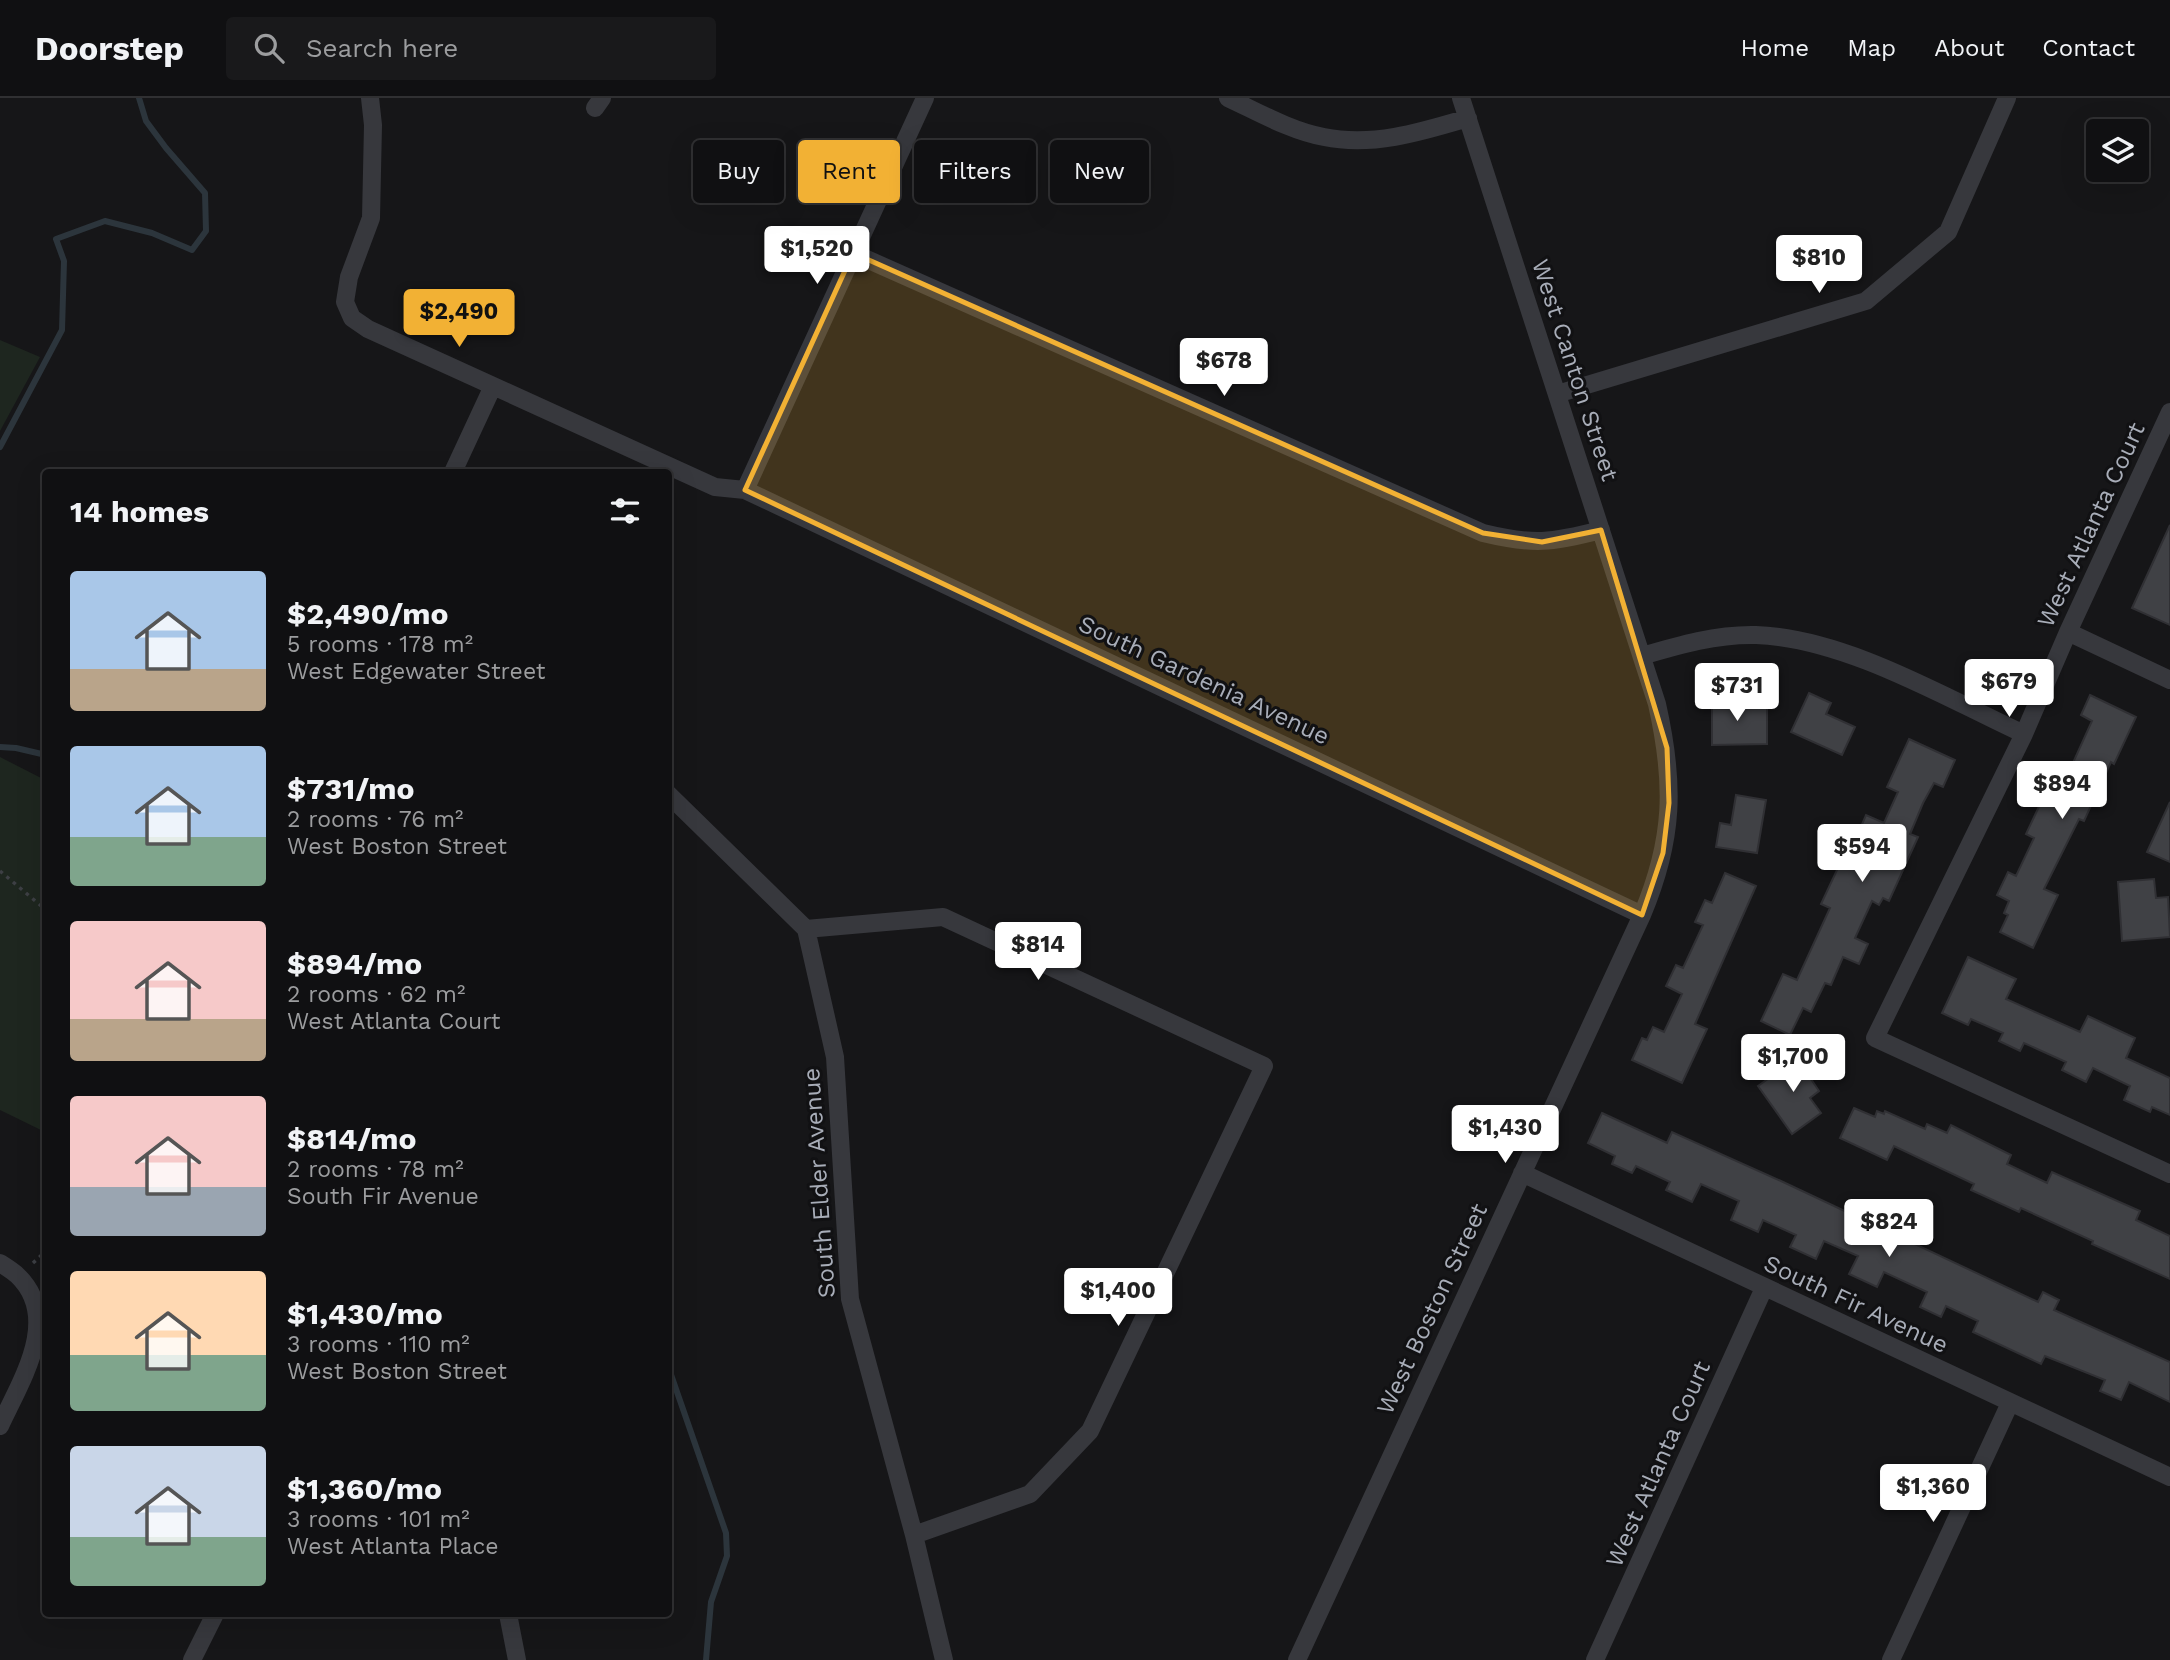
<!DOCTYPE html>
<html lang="en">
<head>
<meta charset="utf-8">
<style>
	:root { --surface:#101012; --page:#19191b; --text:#f1f3f6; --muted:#9c9d9f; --line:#303032; --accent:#f2b134 }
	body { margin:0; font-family:"Work Sans",sans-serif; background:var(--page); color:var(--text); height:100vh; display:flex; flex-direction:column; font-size:26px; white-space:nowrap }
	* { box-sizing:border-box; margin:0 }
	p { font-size:23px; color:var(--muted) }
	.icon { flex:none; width:38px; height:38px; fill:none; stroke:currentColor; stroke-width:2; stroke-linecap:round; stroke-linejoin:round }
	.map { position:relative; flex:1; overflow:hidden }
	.details { position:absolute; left:42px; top:371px; width:630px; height:1148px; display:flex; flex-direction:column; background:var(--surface); border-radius:7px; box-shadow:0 7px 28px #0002,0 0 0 2px var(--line) }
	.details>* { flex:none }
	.guide { position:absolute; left:693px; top:42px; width:665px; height:63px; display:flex; gap:14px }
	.buttons { position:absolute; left:2086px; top:21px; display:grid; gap:14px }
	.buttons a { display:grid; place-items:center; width:63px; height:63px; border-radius:7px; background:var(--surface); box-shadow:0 7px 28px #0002,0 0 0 2px var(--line); font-size:35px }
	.price { position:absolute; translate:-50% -60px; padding:0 16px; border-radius:7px; background:#fff; color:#222; font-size:23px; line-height:46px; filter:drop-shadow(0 2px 4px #0008) }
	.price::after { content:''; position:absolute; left:50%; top:42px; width:21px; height:16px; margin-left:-10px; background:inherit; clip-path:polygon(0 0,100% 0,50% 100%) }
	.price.on { background:var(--accent); color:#111 }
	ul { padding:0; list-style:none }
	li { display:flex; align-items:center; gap:21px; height:175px; padding:0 28px }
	li span { display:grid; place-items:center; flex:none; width:196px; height:140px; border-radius:7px; color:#555 }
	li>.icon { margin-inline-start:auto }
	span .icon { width:84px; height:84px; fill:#fffc; stroke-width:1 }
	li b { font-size:30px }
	h2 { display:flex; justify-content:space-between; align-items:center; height:84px; padding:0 28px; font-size:30px }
	.chip { padding:0 24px; border-radius:7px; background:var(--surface); box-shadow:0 7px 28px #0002,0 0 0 2px var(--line); font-size:24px; line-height:63px }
	.chip.on { background:var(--accent); color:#111 }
	header { display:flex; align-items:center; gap:42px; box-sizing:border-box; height:98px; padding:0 35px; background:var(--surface); border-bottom:2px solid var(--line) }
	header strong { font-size:33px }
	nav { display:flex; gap:38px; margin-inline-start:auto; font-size:24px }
	.search { width:490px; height:63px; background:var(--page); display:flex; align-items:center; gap:18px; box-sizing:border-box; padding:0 24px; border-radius:7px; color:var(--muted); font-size:26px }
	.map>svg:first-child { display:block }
</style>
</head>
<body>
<header>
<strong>Doorstep</strong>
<div class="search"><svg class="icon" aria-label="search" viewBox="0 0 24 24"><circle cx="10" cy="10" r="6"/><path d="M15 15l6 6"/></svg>Search here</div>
<nav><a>Home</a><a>Map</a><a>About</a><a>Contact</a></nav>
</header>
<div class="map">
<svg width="2170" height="1562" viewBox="0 0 2170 1562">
	<rect width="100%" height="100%" fill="#161618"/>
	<path fill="#1e261f" d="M 0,242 L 40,259 L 0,333 Z
		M 0,659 L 45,682 L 45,1034 L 0,1012 Z"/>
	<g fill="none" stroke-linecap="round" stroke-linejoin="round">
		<path stroke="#2c353c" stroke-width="6" d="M 0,349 L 62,232 L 64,163 L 56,141 L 105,123 L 152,135 L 192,152 L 206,133 L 205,95 L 166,50 L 146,23 L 139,0
			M 0,649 L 16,650 L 46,657
			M 668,1268 L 726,1435 L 727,1458 L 711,1504 L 706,1562"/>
	</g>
	<path fill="#404145" stroke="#303034" stroke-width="2" d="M 2170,427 L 2170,527 L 2132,510 Z
		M 1809,595 L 1831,605 L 1826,616 L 1855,629 L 1842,657 L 1791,634 Z
		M 1712,597 L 1737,597 L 1737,610 L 1767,610 L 1767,646 L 1712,647 Z
		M 2090,597 L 2136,619 L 2114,666 L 2111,664 L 2084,723 L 2079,721 L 2044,791 L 2058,797 L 2033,850 L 2000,834 L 2008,817 L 2004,815 L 2009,803 L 1997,797 L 2008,774 L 2016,778 L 2034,740 L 2026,736 L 2052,681 L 2058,685 L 2062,676 L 2067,678 L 2092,623 L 2081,617 Z
		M 1909,641 L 1955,662 L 1943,689 L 1934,685 L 1923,705 L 1910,736 L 1918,739 L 1889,803 L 1883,800 L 1879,807 L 1872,803 L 1855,840 L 1868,846 L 1859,866 L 1843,859 L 1831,887 L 1825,885 L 1811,914 L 1803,910 L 1790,937 L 1761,923 L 1783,876 L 1797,882 L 1830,810 L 1821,806 L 1844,757 L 1848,759 L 1866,717 L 1884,725 L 1898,694 L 1887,689 Z
		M 1736,697 L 1766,702 L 1757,755 L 1716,749 L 1720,725 L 1731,727 Z
		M 2170,704 L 2170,764 L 2147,754 Z
		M 1725,775 L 1756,788 L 1695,926 L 1707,931 L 1682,985 L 1632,962 L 1642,940 L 1647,942 L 1653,929 L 1664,934 L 1682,896 L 1666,888 L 1676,867 L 1683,870 L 1703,827 L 1695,824 L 1705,802 L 1712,805 Z
		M 2154,781 L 2156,800 L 2168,799 L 2170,839 L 2122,843 L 2118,784 Z
		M 1968,859 L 2016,881 L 2006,901 L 2080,934 L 2088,918 L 2135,940 L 2126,960 L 2170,980 L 2170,1017 L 2152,1009 L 2150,1014 L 2124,1002 L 2130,988 L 2093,970 L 2086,984 L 2062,972 L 2066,964 L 2024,945 L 2020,953 L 1999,943 L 2003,935 L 1971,921 L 1968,927 L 1942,915 Z
		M 1803,956 L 1817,977 L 1811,981 L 1819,993 L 1810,1000 L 1821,1015 L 1792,1036 L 1758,988 Z
		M 1854,1010 L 1875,1019 L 1877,1013 L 1884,1016 L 1885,1013 L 1925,1031 L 1927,1026 L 1947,1035 L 1951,1027 L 2011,1057 L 2007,1066 L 2047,1085 L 2052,1074 L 2140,1113 L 2136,1122 L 2170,1138 L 2170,1181 L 2092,1146 L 2093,1143 L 2021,1110 L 2019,1114 L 1971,1092 L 1974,1086 L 1894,1048 L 1887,1062 L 1840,1040 Z
		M 1602,1015 L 1667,1045 L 1672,1034 L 1781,1083 L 2038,1204 L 2043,1194 L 2059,1202 L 2054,1212 L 2170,1264 L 2170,1304 L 2129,1284 L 2121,1302 L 2100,1293 L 2105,1282 L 2045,1258 L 2041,1266 L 1973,1234 L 1978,1223 L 1946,1208 L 1941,1219 L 1920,1209 L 1927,1194 L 1884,1174 L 1877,1189 L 1849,1176 L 1858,1158 L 1824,1143 L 1816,1161 L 1790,1149 L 1796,1137 L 1763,1122 L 1758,1134 L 1731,1122 L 1739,1103 L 1701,1086 L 1692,1104 L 1666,1092 L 1670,1084 L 1636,1068 L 1632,1075 L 1612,1066 L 1615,1058 L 1588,1045 Z"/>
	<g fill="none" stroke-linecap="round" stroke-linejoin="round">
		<path stroke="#3d3f44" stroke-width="3.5" stroke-dasharray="3.5 5" stroke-linecap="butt" d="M 0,773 L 46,812
			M 33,1165 L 46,1153"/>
		<path stroke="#37383d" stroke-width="18" d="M 370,0 L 373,27 L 371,120 L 349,179 L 345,204 L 352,220 L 368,231 L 715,389 L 745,392 L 1642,817
			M 1228,0 C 1258,14 1291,33 1324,39 C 1373,49 1421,34 1468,20
			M 595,10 L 602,0
			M 853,155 L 1483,435 C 1533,447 1551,445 1601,432
			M 1557,296 L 1866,203 L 1948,134 L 2007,0
			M 2170,314 L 2068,534 L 2024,636 L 1875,940 L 2170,1076
			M 453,374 L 493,288
			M 745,392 L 925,0
			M 2068,534 L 2170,582
			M 1642,558 C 1679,547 1717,536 1756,537 C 1845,540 1944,599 2024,636
			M 668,696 L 806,831 L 835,959 L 850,1201 L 914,1437 L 944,1562
			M 806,831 L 943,819 L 1264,968 L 1090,1333 L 1030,1396 L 914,1437
			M 1522,1075 L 2170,1379
			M 0,1165 C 6,1169 13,1173 18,1178 C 62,1221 20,1284 0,1328
			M 508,1516 L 517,1562
			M 192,1562 L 215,1516
			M 1297,1562 L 1642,817 C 1674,741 1675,686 1657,606 L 1461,0
			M 1595,1562 L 1764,1190
			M 1891,1562 L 2010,1305"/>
	</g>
	<path fill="#f2b134" fill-opacity="0.2" stroke="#f2b134" stroke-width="5" stroke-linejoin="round" d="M 853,155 L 1483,435 L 1542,444 L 1601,432 L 1667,650 L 1669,705 L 1663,755 L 1642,817 L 745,392 Z"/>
	<g text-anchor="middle" stroke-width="6" stroke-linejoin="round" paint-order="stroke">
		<g font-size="24" fill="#a8adb8" stroke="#111113">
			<text transform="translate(1575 272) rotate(72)" y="8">West Canton Street</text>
			<text transform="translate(2091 427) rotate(-65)" y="8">West Atlanta Court</text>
			<text transform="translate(1204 582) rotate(25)" y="8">South Gardenia Avenue</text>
			<text transform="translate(819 1085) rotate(-94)" y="8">South Elder Avenue</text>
			<text transform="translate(1856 1206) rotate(25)" y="8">South Fir Avenue</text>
			<text transform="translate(1432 1211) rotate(-65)" y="8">West Boston Street</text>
			<text transform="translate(1658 1366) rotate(-66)" y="8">West Atlanta Court</text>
		</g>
	</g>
</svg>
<div class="buttons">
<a><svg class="icon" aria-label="layers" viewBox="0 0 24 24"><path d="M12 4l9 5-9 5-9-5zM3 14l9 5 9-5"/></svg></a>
</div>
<b class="price" style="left:817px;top:188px">$1,520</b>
<b class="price" style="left:1819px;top:197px">$810</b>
<b class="price on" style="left:459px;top:251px">$2,490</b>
<b class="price" style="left:1224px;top:300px">$678</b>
<b class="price" style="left:2009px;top:621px">$679</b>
<b class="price" style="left:1737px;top:625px">$731</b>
<b class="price" style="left:2062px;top:723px">$894</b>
<b class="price" style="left:1862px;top:786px">$594</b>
<b class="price" style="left:1038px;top:884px">$814</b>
<b class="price" style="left:1793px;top:996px">$1,700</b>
<b class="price" style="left:1505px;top:1067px">$1,430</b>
<b class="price" style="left:1889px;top:1161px">$824</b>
<b class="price" style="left:1118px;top:1230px">$1,400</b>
<b class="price" style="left:1933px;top:1426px">$1,360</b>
<div class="guide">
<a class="chip">Buy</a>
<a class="chip on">Rent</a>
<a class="chip">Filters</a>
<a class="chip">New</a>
</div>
<section class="details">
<h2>14 homes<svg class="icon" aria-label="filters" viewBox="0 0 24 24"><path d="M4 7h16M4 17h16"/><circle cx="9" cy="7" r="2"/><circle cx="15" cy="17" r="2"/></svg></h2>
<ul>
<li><span style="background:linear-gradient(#a9c7e8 70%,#b9a48a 0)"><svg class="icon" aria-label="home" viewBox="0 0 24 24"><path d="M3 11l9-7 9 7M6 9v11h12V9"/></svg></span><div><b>$2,490/mo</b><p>5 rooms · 178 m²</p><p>West Edgewater Street</p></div></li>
<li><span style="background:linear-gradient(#a9c7e8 65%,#7fa58c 0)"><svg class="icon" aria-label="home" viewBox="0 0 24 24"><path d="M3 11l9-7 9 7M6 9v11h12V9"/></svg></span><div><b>$731/mo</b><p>2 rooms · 76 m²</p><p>West Boston Street</p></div></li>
<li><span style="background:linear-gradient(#f6c9c9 70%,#b9a48a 0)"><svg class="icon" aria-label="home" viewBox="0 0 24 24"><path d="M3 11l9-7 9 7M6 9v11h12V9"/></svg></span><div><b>$894/mo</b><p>2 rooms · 62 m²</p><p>West Atlanta Court</p></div></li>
<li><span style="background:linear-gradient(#f6c9c9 65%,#9aa5b1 0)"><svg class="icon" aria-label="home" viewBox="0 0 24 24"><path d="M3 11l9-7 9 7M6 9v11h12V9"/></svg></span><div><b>$814/mo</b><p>2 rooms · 78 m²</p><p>South Fir Avenue</p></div></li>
<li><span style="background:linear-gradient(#ffd9b3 60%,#7fa58c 0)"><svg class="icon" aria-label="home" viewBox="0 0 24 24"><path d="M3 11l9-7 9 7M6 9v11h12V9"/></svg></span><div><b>$1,430/mo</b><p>3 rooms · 110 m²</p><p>West Boston Street</p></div></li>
<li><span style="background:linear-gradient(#c9d6e8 65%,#7fa58c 0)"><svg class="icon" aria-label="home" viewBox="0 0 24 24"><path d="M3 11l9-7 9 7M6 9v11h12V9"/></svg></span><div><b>$1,360/mo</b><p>3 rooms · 101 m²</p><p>West Atlanta Place</p></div></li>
</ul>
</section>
</div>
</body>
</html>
